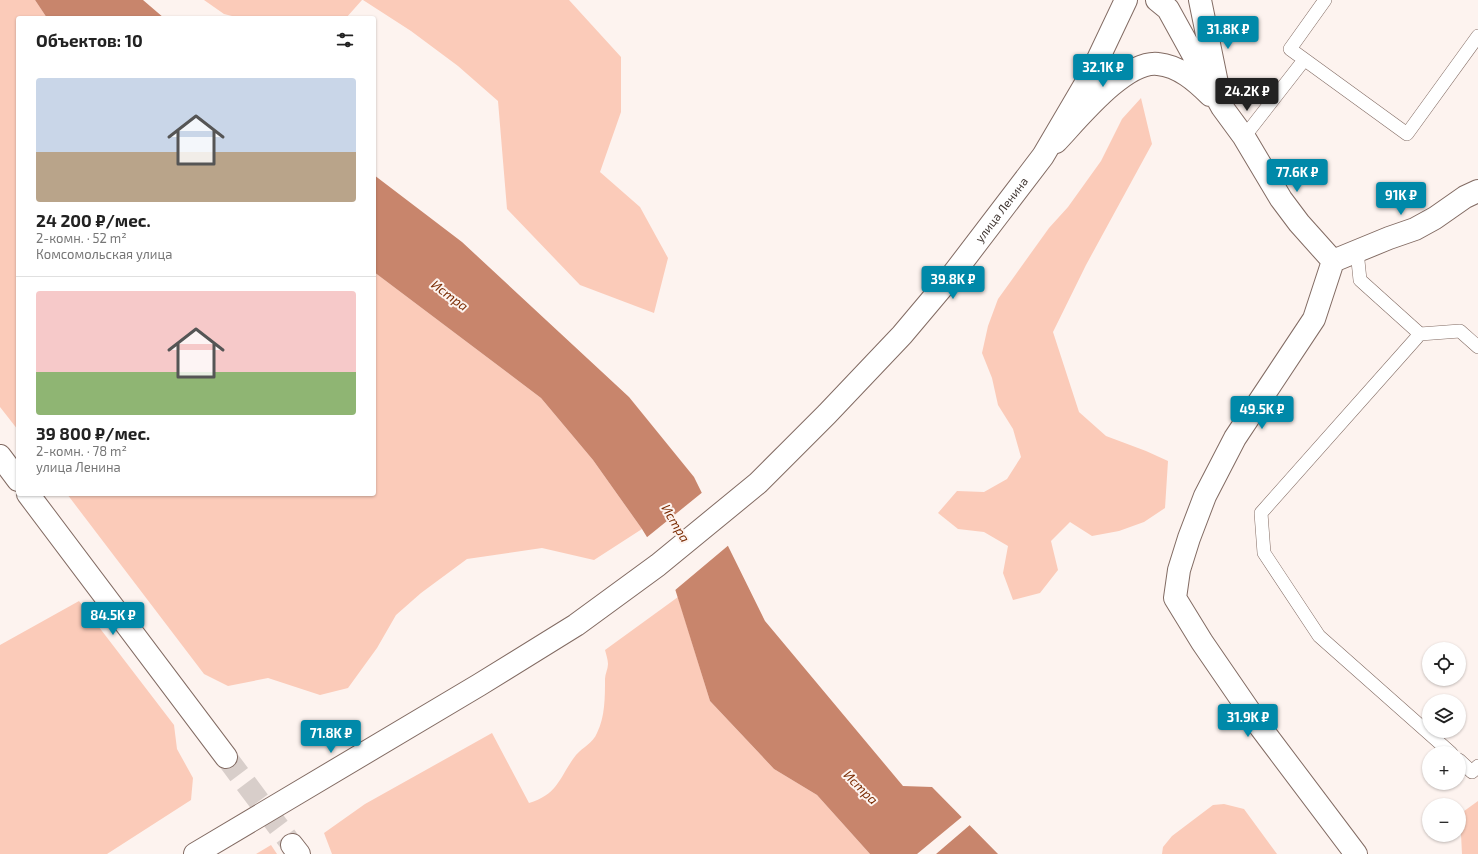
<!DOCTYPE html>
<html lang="ru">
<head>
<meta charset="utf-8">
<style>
	:root { --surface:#fff; --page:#f6f6f6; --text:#222; --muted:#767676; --line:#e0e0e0; --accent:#0089a9 }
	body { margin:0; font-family:"Exo 2",sans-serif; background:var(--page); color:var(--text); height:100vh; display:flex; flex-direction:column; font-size:15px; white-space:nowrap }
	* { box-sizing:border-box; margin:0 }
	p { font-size:13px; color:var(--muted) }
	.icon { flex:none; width:22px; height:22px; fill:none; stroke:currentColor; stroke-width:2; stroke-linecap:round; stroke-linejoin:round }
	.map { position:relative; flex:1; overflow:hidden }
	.sheet { position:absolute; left:16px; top:16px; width:360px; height:480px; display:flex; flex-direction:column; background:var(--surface); border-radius:4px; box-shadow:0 1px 3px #0004 }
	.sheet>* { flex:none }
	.buttons { position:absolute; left:1422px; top:642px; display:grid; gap:8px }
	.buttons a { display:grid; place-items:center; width:44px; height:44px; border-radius:50%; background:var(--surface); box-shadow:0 1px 3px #0004; font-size:20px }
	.price { position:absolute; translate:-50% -34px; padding:0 9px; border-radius:4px; background:var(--accent); color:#fff; font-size:13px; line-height:26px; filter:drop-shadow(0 1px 2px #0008) }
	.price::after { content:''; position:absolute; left:50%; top:24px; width:12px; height:9px; margin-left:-6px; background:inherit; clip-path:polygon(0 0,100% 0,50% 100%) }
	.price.active { background:#222; color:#fff }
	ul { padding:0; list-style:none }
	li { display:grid; align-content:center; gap:8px; height:212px; padding:0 20px }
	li+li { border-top:1px solid var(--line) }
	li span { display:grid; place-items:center; height:124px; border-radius:4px; color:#555 }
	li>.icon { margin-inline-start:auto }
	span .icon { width:72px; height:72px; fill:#fffc; stroke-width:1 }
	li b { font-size:17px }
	h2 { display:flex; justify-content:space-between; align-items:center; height:48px; padding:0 20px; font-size:17px }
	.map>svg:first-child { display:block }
</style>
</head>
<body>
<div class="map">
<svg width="1478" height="854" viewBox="0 0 1478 854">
	<rect width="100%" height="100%" fill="#fdf3ef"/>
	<path fill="#fbcbb9" d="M 0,0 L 35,0 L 47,18 L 18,18 L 18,430 L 0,407 Z
		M 204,0 L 362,0 L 346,18 L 240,18 L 224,14 Z
		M 363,0 L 569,0 L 621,57 L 621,112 L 600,172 L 640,207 L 668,258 L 654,313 L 580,285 L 507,209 L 498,101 L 458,66 L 411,31 Z
		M 1141,98 L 1152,144 L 1086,265 L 1053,332 L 1079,412 L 1106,436 L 1146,451 L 1168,461 L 1165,508 L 1144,522 L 1119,531 L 1092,536 L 1070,522 L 1051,541 L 1058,570 L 1040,593 L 1013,600 L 1003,573 L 1008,546 L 984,532 L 958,529 L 938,513 L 957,491 L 984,492 L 1007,479 L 1021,457 L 1013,429 L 998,405 L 992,378 L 982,353 L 988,326 L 998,299 L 1049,228 L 1068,207 L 1101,161 L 1122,119 Z
		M 374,272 L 541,398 L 593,460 L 642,529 L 594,560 L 542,548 L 467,559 L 421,593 L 396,615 L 377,648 L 348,688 L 320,695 L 268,678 L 228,686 L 204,674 L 67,494 L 374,494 Z
		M 678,597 L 710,701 L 774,769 L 817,795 L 870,854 L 332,854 L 324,833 L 365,804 L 492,733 L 529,803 C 559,794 559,777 576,755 C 583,747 593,743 597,733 C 605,717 605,697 605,679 C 605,674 608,669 608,664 C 608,660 606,654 605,650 Z
		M 79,601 L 174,725 L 177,749 L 193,778 L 191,800 L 107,854 L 0,854 L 0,645 Z
		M 1478,801 L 1478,854 L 1462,854 L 1460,814 Z
		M 1224,804 L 1244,809 L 1277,854 L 1162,854 L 1163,847 L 1172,836 L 1213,805 Z
		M 271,845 L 277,854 L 256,854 Z"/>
	<path fill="#c8856c" d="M 35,0 L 143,0 L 164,18 L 47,18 Z
		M 374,175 L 462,242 L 629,397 L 694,477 L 765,621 L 903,786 L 932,787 L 998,854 L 870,854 L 817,795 L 774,769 L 710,701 L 671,576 L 642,529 L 593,460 L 541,398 L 374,272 Z"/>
	<path fill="#fdf3ef" d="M 704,491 L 730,544 L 674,591 L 669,577 L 646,538 Z
		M 963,816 L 971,824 L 936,854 L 917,854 Z"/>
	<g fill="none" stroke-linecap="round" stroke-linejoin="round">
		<path stroke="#d8ceca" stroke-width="22" stroke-dasharray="22 11" stroke-linecap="butt" d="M 226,757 L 292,845"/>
		<defs>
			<path id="service" d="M 1325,0 L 1290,49 L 1407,134 L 1478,36
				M 1244,137 L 1304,60
				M 1357,251 L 1360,280 L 1420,334 L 1261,513 L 1264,553 L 1319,636 L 1451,753
				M 1420,334 L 1460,331 L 1478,347
				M 1459,760 L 1472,772 L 1478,766"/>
			<path id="minor" d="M 1157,0 L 1168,9 L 1222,107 L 1244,137 L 1281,199 L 1299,223 L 1333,261
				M 1200,0 L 1218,88
				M 1056,142 C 1078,119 1125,60 1158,64 C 1179,66 1196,81 1210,95
				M 1333,261 L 1314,319 L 1235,438 L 1205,496 L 1189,538 L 1179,570 L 1175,598 L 1202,642 L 1261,728 L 1356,854
				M 1333,261 L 1389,238 L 1415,229 L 1435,218 L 1465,197 L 1478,191
				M 0,456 L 18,480
				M 28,494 L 226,757
				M 292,845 L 299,854"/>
			<g id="secondary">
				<path id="s1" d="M 195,854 L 479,685 L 576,625 L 658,565 L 758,483 L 827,414 L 902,335 L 950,278 L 1043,156 L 1090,76 L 1126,0"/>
			</g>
		</defs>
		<use href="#service" stroke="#826b63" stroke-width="14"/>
		<use href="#minor" stroke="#826b63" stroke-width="24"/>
		<use href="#secondary" stroke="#826b63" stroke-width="24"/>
		<use href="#service" stroke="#fff" stroke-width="13"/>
		<use href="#minor" stroke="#fff" stroke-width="22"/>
		<use href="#secondary" stroke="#fff" stroke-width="22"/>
	</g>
	<g text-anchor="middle" stroke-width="4" stroke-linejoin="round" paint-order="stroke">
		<g font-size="12" fill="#423834" stroke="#fdf3ef">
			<text dy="4" stroke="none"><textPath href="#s1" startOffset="1042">улица Ленина</textPath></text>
		</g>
		<g font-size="13" font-style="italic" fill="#7a2b02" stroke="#fdf3ef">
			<text transform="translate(450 295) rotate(37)" y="5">Истра</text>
			<text transform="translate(676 523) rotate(59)" y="5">Истра</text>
			<text transform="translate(861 787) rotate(45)" y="5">Истра</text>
		</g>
	</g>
</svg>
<div class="buttons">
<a><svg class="icon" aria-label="locate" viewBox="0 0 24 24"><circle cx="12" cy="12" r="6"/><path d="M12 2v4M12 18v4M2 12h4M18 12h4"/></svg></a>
<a><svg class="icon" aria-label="layers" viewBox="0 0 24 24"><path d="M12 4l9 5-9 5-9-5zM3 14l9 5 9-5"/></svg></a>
<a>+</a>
<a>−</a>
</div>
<b class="price" style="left:1228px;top:50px">31.8K ₽</b>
<b class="price" style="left:1103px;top:88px">32.1K ₽</b>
<b class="price active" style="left:1247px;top:112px">24.2K ₽</b>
<b class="price" style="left:1297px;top:193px">77.6K ₽</b>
<b class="price" style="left:1401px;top:216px">91K ₽</b>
<b class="price" style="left:953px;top:300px">39.8K ₽</b>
<b class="price" style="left:1262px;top:430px">49.5K ₽</b>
<b class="price" style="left:113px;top:636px">84.5K ₽</b>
<b class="price" style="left:1248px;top:738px">31.9K ₽</b>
<b class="price" style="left:331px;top:754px">71.8K ₽</b>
<section class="sheet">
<h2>Объектов: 10<svg class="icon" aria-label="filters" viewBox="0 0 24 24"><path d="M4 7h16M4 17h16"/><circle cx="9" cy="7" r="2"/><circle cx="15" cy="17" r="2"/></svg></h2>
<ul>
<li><span style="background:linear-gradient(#c9d6e8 60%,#b9a48a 0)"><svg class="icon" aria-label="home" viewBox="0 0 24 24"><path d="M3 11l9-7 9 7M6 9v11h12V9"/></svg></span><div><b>24 200 ₽/мес.</b><p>2-комн. · 52 m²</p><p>Комсомольская улица</p></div></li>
<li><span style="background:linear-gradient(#f6c9c9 65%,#8fb573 0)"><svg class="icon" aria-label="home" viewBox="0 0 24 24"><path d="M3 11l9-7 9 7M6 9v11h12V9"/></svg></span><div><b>39 800 ₽/мес.</b><p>2-комн. · 78 m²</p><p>улица Ленина</p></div></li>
</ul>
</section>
</div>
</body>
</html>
